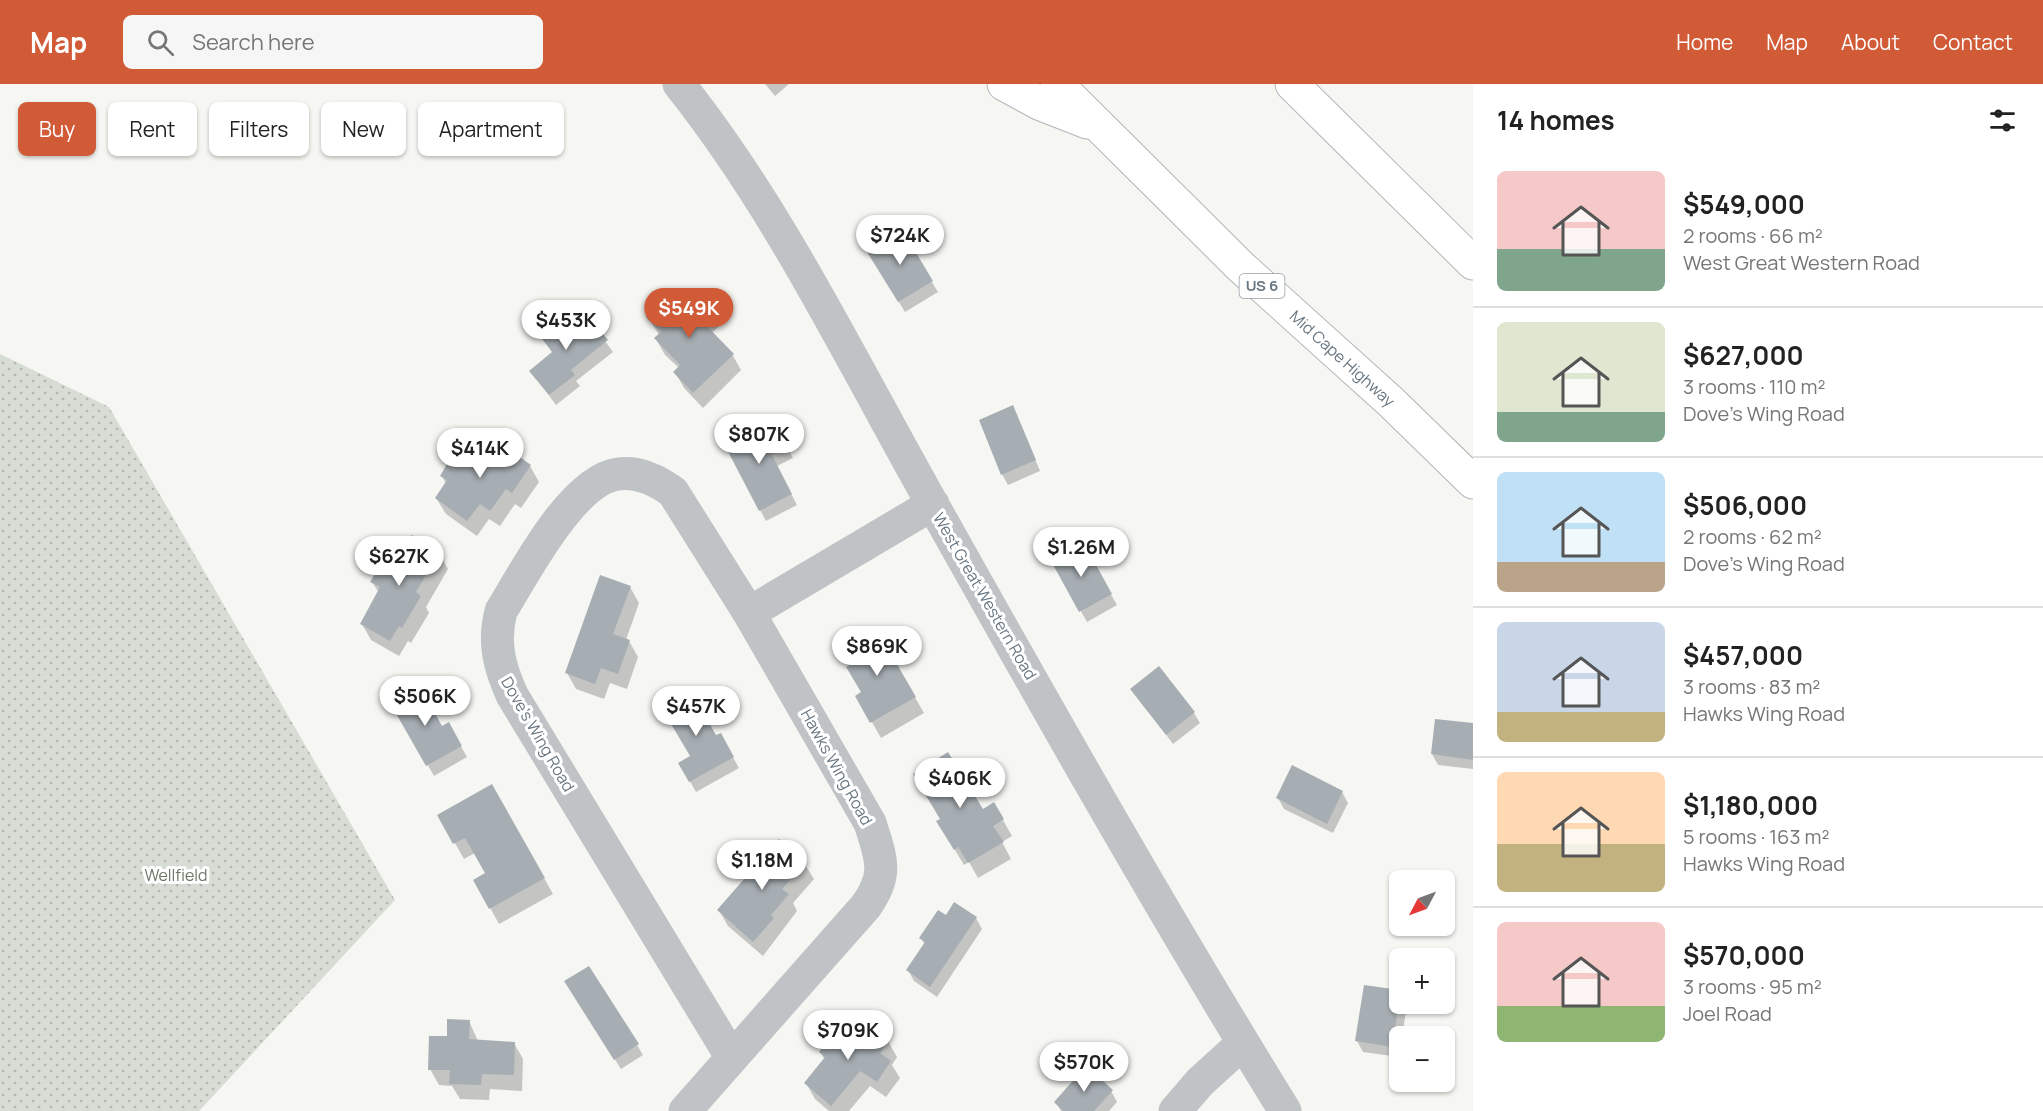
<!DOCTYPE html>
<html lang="en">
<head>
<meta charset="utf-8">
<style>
	:root { --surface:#fff; --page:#f6f6f6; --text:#222; --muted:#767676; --line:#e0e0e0; --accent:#d15a37 }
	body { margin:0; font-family:Manrope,sans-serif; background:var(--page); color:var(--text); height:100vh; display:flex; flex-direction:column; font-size:22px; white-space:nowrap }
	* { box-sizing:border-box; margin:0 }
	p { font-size:20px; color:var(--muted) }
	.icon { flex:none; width:33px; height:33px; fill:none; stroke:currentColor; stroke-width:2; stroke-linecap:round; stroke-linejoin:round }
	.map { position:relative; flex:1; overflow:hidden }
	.side { display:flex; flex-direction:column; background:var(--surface); width:570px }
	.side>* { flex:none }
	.hud { position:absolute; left:18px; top:18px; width:570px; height:54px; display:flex; gap:12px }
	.needle { width:39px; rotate:229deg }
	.fabs { position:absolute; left:1389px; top:786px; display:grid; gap:12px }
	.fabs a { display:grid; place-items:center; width:66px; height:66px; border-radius:9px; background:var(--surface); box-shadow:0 2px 4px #0004; font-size:30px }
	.price { position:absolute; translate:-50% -51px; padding:0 14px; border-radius:21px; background:#fff; color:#222; font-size:20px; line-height:39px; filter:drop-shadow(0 2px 3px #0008) }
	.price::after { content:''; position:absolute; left:50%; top:36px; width:18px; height:14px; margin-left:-9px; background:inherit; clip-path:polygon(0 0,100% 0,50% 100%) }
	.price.selected { background:var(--accent); color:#fff }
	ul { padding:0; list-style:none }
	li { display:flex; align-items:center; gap:18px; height:150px; padding:0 24px }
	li+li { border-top:2px solid var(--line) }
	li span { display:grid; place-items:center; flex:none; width:168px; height:120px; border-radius:9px; color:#555 }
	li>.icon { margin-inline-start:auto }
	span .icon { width:72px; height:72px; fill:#fffc; stroke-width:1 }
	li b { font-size:26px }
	h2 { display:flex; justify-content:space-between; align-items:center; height:72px; padding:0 24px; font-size:26px }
	.chip { padding:0 21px; border-radius:9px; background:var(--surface); box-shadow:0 2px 4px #0004; font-size:21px; line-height:54px }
	.chip.selected { background:var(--accent); color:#fff }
	header { display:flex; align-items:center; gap:36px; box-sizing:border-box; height:84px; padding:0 30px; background:var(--accent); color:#fff }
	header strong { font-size:28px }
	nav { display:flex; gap:33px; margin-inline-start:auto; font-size:21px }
	.search { width:420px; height:54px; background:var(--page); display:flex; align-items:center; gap:15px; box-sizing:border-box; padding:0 21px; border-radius:9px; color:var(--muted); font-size:22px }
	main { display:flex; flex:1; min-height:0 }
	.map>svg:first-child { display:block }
</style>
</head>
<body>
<header>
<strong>Map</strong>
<div class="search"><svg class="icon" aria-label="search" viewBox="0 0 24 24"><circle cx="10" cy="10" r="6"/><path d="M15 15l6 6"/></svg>Search here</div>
<nav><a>Home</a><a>Map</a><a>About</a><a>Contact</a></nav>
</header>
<main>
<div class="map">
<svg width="1473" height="1027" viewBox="0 0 1473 1027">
	<defs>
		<pattern id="grass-dots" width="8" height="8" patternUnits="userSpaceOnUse" patternTransform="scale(1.5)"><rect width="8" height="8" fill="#d7dcd4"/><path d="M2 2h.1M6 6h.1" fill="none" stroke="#b2b7b1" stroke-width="1.8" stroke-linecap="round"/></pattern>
	</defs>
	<rect width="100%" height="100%" fill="#f6f6f3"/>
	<path fill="url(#grass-dots)" d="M 0,270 L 109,323 L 395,816 L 199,1027 L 0,1027 Z"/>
	<path fill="#0003" d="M 765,0 L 789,0 L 775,12 Z
		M 902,149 L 938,208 L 905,228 L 869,169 Z
		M 688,224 L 711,225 L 720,241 L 712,249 L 732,270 L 741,286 L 703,324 L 684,304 L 675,288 L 679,284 L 665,271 L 656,255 L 659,251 L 648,233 Z
		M 586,231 L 613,268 L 576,297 L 580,302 L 556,321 L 531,287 L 553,269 L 539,249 L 565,248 Z
		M 1013,323 L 1040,387 L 1008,401 L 1002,390 Z
		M 778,348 L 793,374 L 777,382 L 797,421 L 766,437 L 760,426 L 763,356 Z
		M 500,373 L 530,382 L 539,398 L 521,424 L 515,420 L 500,442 L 489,435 L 477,452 L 446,430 L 436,414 L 446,400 L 442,392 L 485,374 Z
		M 1083,461 L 1117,521 L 1087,538 L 1053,477 Z
		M 439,469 L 448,485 L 426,523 L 429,529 L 411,559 L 408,557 L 399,572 L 371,556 L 362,540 L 379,509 L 372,498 L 402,471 Z
		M 630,503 L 639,519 L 626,556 L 629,557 L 638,573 L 627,605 L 610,599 L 604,615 L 576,605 L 567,589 Z
		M 876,546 L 924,629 L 881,654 L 857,612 L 863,609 Z
		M 1132,605 L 1194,629 L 1200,639 L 1173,660 Z
		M 392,619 L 442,644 L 448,640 L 467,673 L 434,692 Z
		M 1473,641 L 1473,685 L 1438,681 L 1432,670 Z
		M 720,651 L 739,684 L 696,708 L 680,680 Z
		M 492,702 L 553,810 L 499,840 L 475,796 L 487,789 L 475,769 L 464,775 L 439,731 Z
		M 1342,708 L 1348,719 L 1333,749 L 1284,725 L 1278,714 Z
		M 994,720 L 1012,752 L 1002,758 L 1011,775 L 978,794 L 969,778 L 964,781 L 938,738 L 982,727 Z
		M 804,779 L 814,795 L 793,819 L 797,827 L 763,872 L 728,842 L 719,826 Z
		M 946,833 L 976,834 L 982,845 L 937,913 L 914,897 L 908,886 L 925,861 L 921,854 Z
		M 572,908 L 637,961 L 643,971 L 621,985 Z
		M 1400,908 L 1400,920 L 1407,920 L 1399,973 L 1363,968 L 1357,957 Z
		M 469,937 L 478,957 L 514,959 L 523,975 L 522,1007 L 490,1005 L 489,1016 L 460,1015 L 452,1002 L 439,1001 L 430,985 L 448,954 Z
		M 848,953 L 888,957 L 897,973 L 892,981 L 900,994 L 886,1013 L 870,1002 L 849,1027 L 829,1027 L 815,1015 L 806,999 L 825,976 L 820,968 Z
		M 1111,1007 L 1117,1018 L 1109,1027 L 1061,1027 L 1056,1018 Z"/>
	<path fill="#a7aeb3" d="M 903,147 L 933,197 L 898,218 L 867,168 Z
		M 673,206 L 688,222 L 699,211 L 712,224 L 700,235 L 734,270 L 693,309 L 673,288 L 680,281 L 654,254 L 661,248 L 646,233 Z
		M 586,229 L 608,256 L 571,286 L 575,291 L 549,311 L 529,287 L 552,268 L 537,248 L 555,233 L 565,246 Z
		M 1013,321 L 1036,376 L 1001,391 L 979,336 Z
		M 756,341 L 763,354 L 779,346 L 788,363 L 772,371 L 792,410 L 759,427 L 723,358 Z
		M 464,362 L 484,372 L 489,364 L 500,371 L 506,363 L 531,381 L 512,409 L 506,405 L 490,427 L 480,420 L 467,437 L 435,414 L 447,396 L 440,392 L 454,368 Z
		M 412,451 L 440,467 L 416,508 L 421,512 L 402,544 L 399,542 L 390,557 L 360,540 L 380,503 L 370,498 L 391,463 L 401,469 Z
		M 1084,459 L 1112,510 L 1079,528 L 1051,477 Z
		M 600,491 L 631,502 L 613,550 L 630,556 L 618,590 L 601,584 L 595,600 L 565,589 Z
		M 876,544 L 916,613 L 870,639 L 855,612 L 861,608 L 846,583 L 855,578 L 846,562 Z
		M 1159,582 L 1195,628 L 1166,651 L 1130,605 Z
		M 420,602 L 442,642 L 449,638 L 462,662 L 426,682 L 390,619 Z
		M 690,606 L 716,651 L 721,649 L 734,673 L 689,698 L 678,679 L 690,672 L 661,623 Z
		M 1435,635 L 1473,639 L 1473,676 L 1431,670 Z
		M 948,668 L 983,725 L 994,718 L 1004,735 L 993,742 L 1004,758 L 968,779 L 958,763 L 954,766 L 936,737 L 940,735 L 913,690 Z
		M 1292,681 L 1343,707 L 1327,740 L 1276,714 Z
		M 492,700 L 545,794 L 489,825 L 473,796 L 485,789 L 465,754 L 453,760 L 437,731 Z
		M 779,755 L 806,778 L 782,805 L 789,810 L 771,831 L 774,834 L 753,858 L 717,826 Z
		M 954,818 L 977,833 L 930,903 L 906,886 L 925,858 L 919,854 L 938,826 L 946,831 Z
		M 589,882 L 639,960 L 614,976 L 564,897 Z
		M 1364,901 L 1400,906 L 1393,963 L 1355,957 Z
		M 859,934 L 889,956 L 880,969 L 891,977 L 877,998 L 860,987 L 831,1022 L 804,999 L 825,973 L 819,968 L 837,943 L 848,951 Z
		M 447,935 L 470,936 L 469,955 L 515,958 L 514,991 L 482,990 L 481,1001 L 449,1000 L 450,986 L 428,986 L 429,952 L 447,952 Z
		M 1086,982 L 1113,1006 L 1094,1027 L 1063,1027 L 1054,1018 Z"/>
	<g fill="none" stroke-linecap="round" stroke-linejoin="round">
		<defs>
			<g id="highway">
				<path d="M 1004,0 L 1041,20 L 1087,38"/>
				<path id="s1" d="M 1057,0 L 1240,182 L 1391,318 L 1473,398"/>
				<path d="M 1292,0 L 1473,179"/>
			</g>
		</defs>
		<use href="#highway" stroke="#b2b6b8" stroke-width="35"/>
		<path stroke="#bfc3c6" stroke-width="33" d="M 679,0 C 777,123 847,268 924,405 C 1041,614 1159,823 1285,1027
			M 732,974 L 512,611 C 499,582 493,558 501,527 C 524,490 572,396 618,390 C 638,387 658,397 673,408 L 749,529
			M 685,1027 L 866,822 C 889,790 881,774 870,739 L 749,529 L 933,420
			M 1175,1027 L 1200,998 L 1243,959"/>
		<use href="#highway" stroke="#fff" stroke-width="33"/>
	</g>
	<g text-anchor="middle" stroke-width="6" stroke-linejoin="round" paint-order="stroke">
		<rect fill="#fff" stroke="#959fa7" stroke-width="1.5" x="1239.5" y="190" width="45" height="24" rx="4.5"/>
		<g font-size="15" font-weight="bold" fill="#687681">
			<text x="1262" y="207">US 6</text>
		</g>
		<g font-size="16" fill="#687681" stroke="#fff">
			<text dy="6" stroke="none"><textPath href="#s1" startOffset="396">Mid Cape Highway</textPath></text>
			<text transform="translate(985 512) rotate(60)" y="6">West Great Western Road</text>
			<text transform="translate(538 650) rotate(60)" y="6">Dove's Wing Road</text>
			<text transform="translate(837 683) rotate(61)" y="6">Hawks Wing Road</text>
		</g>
		<g font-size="16" fill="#6a7866" stroke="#fff">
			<text x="176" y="797">Wellfield</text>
		</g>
	</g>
</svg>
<div class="fabs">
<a><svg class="needle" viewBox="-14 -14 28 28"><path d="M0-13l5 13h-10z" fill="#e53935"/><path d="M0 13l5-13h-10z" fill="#767676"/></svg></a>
<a>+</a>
<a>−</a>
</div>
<b class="price" style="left:900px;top:182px">$724K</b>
<b class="price selected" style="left:689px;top:255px">$549K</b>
<b class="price" style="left:566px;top:267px">$453K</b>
<b class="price" style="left:759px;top:381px">$807K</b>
<b class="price" style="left:480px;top:395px">$414K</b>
<b class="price" style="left:1081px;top:494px">$1.26M</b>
<b class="price" style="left:399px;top:503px">$627K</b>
<b class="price" style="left:877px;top:593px">$869K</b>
<b class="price" style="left:425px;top:643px">$506K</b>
<b class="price" style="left:696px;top:653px">$457K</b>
<b class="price" style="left:960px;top:725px">$406K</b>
<b class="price" style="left:762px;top:807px">$1.18M</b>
<b class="price" style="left:848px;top:977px">$709K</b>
<b class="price" style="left:1084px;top:1009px">$570K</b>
<div class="hud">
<a class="chip selected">Buy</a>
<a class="chip">Rent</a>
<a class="chip">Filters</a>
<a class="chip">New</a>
<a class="chip">Apartment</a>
</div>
</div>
<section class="side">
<h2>14 homes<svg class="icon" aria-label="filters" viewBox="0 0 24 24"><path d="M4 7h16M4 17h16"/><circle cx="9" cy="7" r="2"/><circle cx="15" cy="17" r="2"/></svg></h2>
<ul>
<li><span style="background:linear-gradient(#f6c9c9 65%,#7fa58c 0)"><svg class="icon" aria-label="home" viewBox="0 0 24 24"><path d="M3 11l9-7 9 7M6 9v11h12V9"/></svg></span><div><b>$549,000</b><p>2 rooms · 66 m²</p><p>West Great Western Road</p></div></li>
<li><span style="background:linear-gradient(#dfe7d0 75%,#7fa58c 0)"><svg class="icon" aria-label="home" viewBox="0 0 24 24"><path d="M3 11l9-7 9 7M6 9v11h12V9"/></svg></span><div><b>$627,000</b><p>3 rooms · 110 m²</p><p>Dove's Wing Road</p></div></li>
<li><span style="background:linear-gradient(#bfe0f5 75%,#b9a48a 0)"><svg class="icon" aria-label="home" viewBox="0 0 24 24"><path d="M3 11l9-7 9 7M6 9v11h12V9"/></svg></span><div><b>$506,000</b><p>2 rooms · 62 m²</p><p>Dove's Wing Road</p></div></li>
<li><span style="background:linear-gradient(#c9d6e8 75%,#c2b280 0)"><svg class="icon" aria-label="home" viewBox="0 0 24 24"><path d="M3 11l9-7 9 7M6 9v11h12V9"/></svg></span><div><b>$457,000</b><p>3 rooms · 83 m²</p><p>Hawks Wing Road</p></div></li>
<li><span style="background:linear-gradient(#ffd9b3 60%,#c2b280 0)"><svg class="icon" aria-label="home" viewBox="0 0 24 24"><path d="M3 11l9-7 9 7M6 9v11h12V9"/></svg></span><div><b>$1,180,000</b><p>5 rooms · 163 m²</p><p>Hawks Wing Road</p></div></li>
<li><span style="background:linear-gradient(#f6c9c9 70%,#8fb573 0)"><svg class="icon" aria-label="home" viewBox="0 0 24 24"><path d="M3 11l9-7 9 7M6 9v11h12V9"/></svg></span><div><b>$570,000</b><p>3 rooms · 95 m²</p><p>Joel Road</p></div></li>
</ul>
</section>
</main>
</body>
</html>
